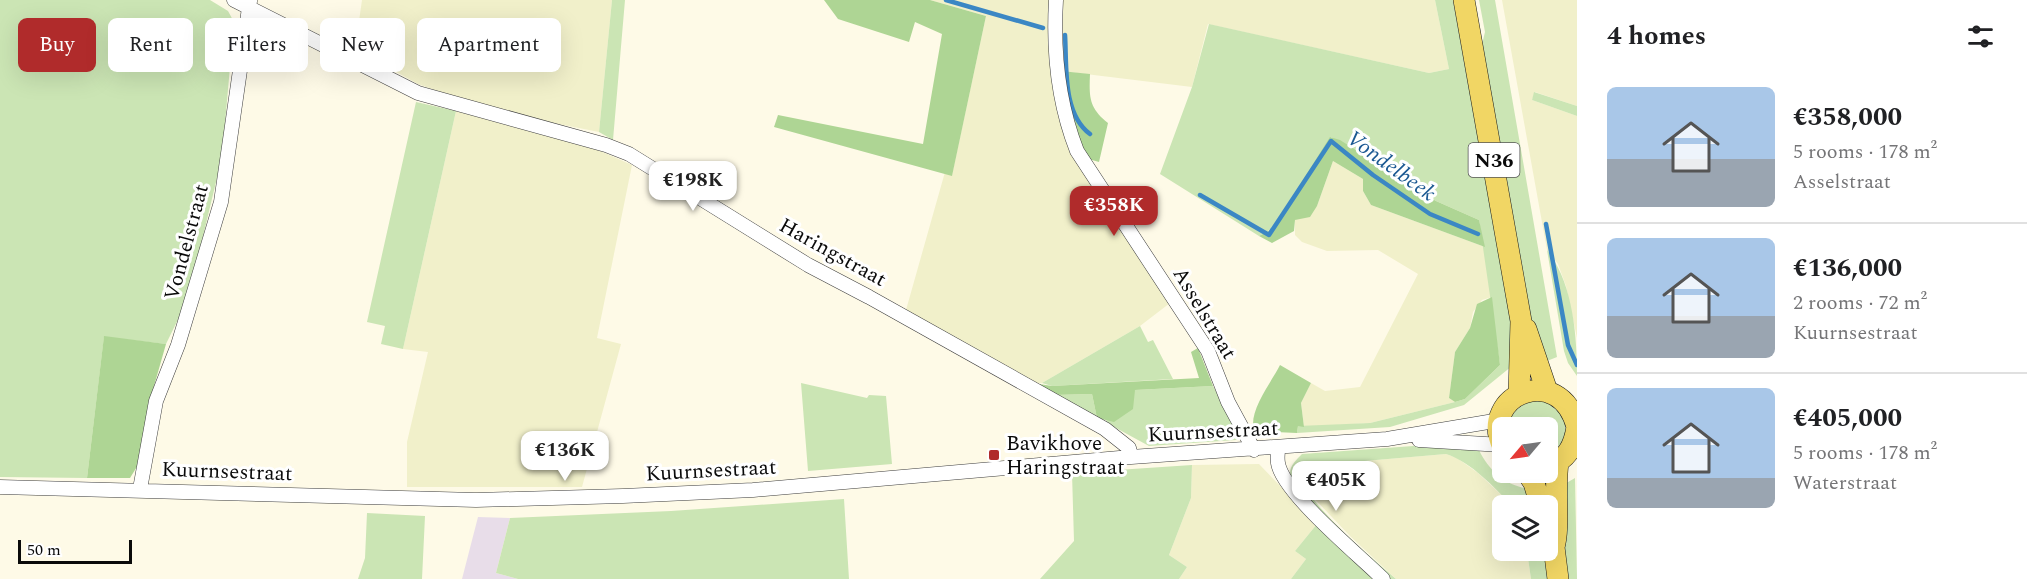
<!DOCTYPE html>
<html lang="en">
<head>
<meta charset="utf-8">
<style>
	:root { --surface:#fff; --page:#f2f2f2; --text:#202124; --muted:#757577; --line:#e0e0e0; --accent:#b02b2b }
	body { margin:0; font-family:Spectral,serif; background:var(--page); color:var(--text); height:100vh; display:flex; flex-direction:column; font-size:22px; white-space:nowrap }
	* { box-sizing:border-box; margin:0 }
	p { font-size:20px; color:var(--muted) }
	.icon { flex:none; width:33px; height:33px; fill:none; stroke:currentColor; stroke-width:2; stroke-linecap:round; stroke-linejoin:round }
	.map { position:relative; flex:1; overflow:hidden }
	.sheet { display:flex; flex-direction:column; background:var(--surface); width:450px }
	.sheet>* { flex:none }
	.guide { position:absolute; left:18px; top:18px; width:570px; height:54px; display:flex; gap:12px }
	.needle { width:39px; rotate:241deg }
	.fabs { position:absolute; left:1492px; top:417px; display:grid; gap:12px }
	.fabs a { display:grid; place-items:center; width:66px; height:66px; border-radius:9px; background:var(--surface); box-shadow:0 6px 24px #0002; font-size:30px }
	.scale { position:absolute; left:18px; bottom:15px; width:114px; box-sizing:border-box; padding-left:6px; border:3px solid #0a0a0a; border-top:0; font-size:16px; line-height:21px; white-space:nowrap; color:#0a0a0a; -webkit-text-stroke:4px #fff; paint-order:stroke }
	.price { position:absolute; translate:-50% -51px; padding:0 14px; border-radius:12px; background:#fff; color:#222; font-size:20px; line-height:39px; filter:drop-shadow(0 2px 3px #0008) }
	.price::after { content:''; position:absolute; left:50%; top:36px; width:18px; height:14px; margin-left:-9px; background:inherit; clip-path:polygon(0 0,100% 0,50% 100%) }
	.price.active { background:var(--accent); color:#fff }
	ul { padding:0; list-style:none }
	li { display:flex; align-items:center; gap:18px; height:150px; padding:0 30px }
	li+li { border-top:2px solid var(--line) }
	li span { display:grid; place-items:center; flex:none; width:168px; height:120px; border-radius:9px; color:#555 }
	li>.icon { margin-inline-start:auto }
	span .icon { width:72px; height:72px; fill:#fffc; stroke-width:1 }
	li b { font-size:26px }
	h2 { display:flex; justify-content:space-between; align-items:center; height:72px; padding:0 30px; font-size:26px }
	.tag { padding:0 21px; border-radius:9px; background:var(--surface); box-shadow:0 6px 24px #0002; font-size:21px; line-height:54px }
	.tag.active { background:var(--accent); color:#fff }
	main { display:flex; flex:1; min-height:0 }
	.map>svg:first-child { display:block }
</style>
</head>
<body>
<main>
<div class="map">
<svg width="1577" height="579" viewBox="0 0 1577 579">
	<rect width="100%" height="100%" fill="#fefae7"/>
	<path fill="#e8dde9" d="M 478,517 L 510,518 L 496,573 L 518,579 L 462,579 Z"/>
	<path fill="#f1f0ca" d="M 362,0 L 612,0 L 599,132 L 493,111 L 418,84 L 355,49 Z
		M 930,0 L 1052,0 L 1077,160 L 1103,204 L 1170,303 L 1140,326 L 1042,383 L 1033,383 L 906,310 L 945,172 L 952,175 L 986,16 Z
		M 1059,0 L 1435,0 L 1449,69 L 1429,73 L 1208,24 L 1192,87 L 1061,71 Z
		M 1502,0 L 1577,0 L 1577,106 L 1535,92 L 1532,100 L 1577,116 L 1577,338 L 1566,286 L 1558,264 L 1547,250 Z
		M 456,111 L 598,150 L 632,165 L 597,338 L 621,344 L 582,487 L 407,487 L 407,442 L 428,352 L 403,349 Z
		M 1333,161 L 1363,179 L 1363,191 L 1371,205 L 1485,247 L 1492,297 L 1482,300 L 1473,312 L 1470,328 L 1455,352 L 1449,398 L 1455,402 L 1370,423 L 1304,427 L 1301,403 L 1311,383 L 1325,391 L 1360,387 L 1418,274 L 1378,250 L 1327,251 L 1302,242 L 1295,235 L 1295,220 L 1317,206 Z
		M 1446,454 L 1457,458 L 1478,473 L 1512,505 L 1503,506 L 1503,550 L 1527,551 L 1531,579 L 1396,579 L 1351,537 L 1308,492 L 1295,467 Z
		M 1259,464 L 1317,524 L 1295,551 L 1306,559 L 1291,579 L 1179,579 L 1187,567 L 1169,555 L 1191,498 L 1192,465 Z"/>
	<path fill="#cbe5b4" d="M 0,0 L 210,0 L 228,11 L 234,22 L 222,157 L 188,299 L 166,344 L 104,337 L 87,478 L 0,477 Z
		M 612,0 L 625,0 L 613,140 L 599,132 Z
		M 1435,0 L 1453,0 L 1513,331 L 1512,366 L 1464,405 L 1390,427 L 1297,433 L 1298,426 L 1370,423 L 1455,402 L 1465,399 L 1500,365 L 1479,220 L 1436,201 L 1331,137 L 1271,229 L 1259,236 L 1160,174 L 1192,87 L 1209,24 L 1429,73 L 1449,69 Z
		M 1479,0 L 1495,0 L 1557,357 L 1547,361 L 1531,327 L 1481,48 L 1485,32 Z
		M 1534,92 L 1577,106 L 1577,116 L 1532,100 Z
		M 416,102 L 456,111 L 403,349 L 381,344 L 385,326 L 367,322 Z
		M 1547,250 C 1573,283 1577,335 1577,376 L 1568,363 L 1564,351 Z
		M 1140,326 L 1148,342 L 1153,340 L 1173,379 L 1052,386 L 1042,383 Z
		M 801,383 L 867,398 L 869,395 L 886,396 L 892,464 L 808,471 Z
		M 1213,386 L 1241,436 L 1236,440 L 1149,446 L 1105,422 L 1135,390 Z
		M 1092,394 L 1097,418 L 1054,395 Z
		M 1538,399 C 1568,410 1577,436 1548,456 L 1548,428 L 1508,428 C 1511,410 1522,404 1538,399 Z
		M 1441,444 L 1479,450 C 1489,471 1506,486 1530,489 L 1536,505 L 1512,505 C 1493,487 1473,463 1446,454 L 1295,467 C 1303,501 1369,555 1396,579 L 1388,579 C 1367,559 1300,501 1291,478 C 1287,468 1296,460 1302,454 Z
		M 1192,465 L 1191,498 L 1169,555 L 1187,567 L 1179,579 L 1040,579 L 1074,541 L 1072,473 Z
		M 1575,478 L 1577,579 L 1566,579 L 1559,522 L 1563,485 Z
		M 844,499 L 849,579 L 518,579 L 496,573 L 510,518 L 671,511 Z
		M 367,513 L 425,516 L 422,579 L 358,579 L 365,558 Z
		M 1317,524 L 1374,579 L 1291,579 L 1306,559 L 1295,551 Z
		M 1527,551 L 1544,551 L 1549,579 L 1531,579 Z"/>
	<path fill="#aed594" d="M 824,0 L 930,0 L 986,16 L 952,176 L 774,127 L 778,115 L 923,144 L 942,34 L 915,22 L 909,42 L 838,19 Z
		M 1061,71 L 1090,74 C 1089,97 1089,108 1108,123 L 1099,162 L 1085,158 L 1079,146 Z
		M 1330,137 L 1340,140 L 1436,201 L 1479,220 L 1485,247 L 1371,205 L 1363,191 L 1363,179 L 1333,161 L 1317,206 L 1310,217 L 1295,220 L 1294,231 L 1272,243 L 1259,236 L 1272,229 Z
		M 1492,297 L 1500,365 L 1465,399 L 1455,402 L 1449,398 L 1455,352 L 1470,328 L 1477,304 Z
		M 104,336 L 166,344 L 148,407 L 138,465 L 130,478 L 87,478 Z
		M 1198,348 L 1213,386 L 1135,390 L 1133,409 L 1114,422 L 1097,418 L 1092,394 L 1054,395 L 1033,383 L 1052,386 L 1199,378 L 1191,352 Z
		M 1280,365 L 1311,383 L 1301,403 L 1304,427 L 1298,426 L 1297,433 L 1254,431 C 1248,411 1271,383 1280,365 Z"/>
	<g fill="none" stroke-linecap="round" stroke-linejoin="round">
		<path stroke="#3b87c4" stroke-width="4.5" d="M 946,0 L 1043,28
			M 1065,35 C 1067,66 1062,113 1090,134
			M 1200,195 L 1269,235 L 1331,141 L 1373,175 L 1430,214 L 1478,234
			M 1546,224 L 1568,345 L 1577,365"/>
		<defs>
			<path id="street" d="M 234,0 L 418,93 L 606,145 L 629,154 L 808,265 L 869,297 L 1105,429 L 1129,448 L 1131,457
				M 1056,0 C 1053,51 1058,103 1077,151 L 1208,351 L 1228,402 L 1254,450
				M 1419,440 L 1502,445
				M 1278,449 C 1278,453 1277,458 1278,463 C 1282,492 1360,556 1383,579
				M 0,487 L 476,500 L 623,496 L 753,490 L 1131,457 L 1387,439 L 1500,420
				M 140,489 L 156,401 L 178,345 L 221,202 L 250,1"/>
			<path id="primary" d="M 1464,0 L 1521,321 L 1519,395
				M 1526,329 L 1547,391
				M 1503,447 C 1478,395 1560,361 1577,427
				M 1548,467 C 1567,459 1574,447 1577,427
				M 1527,472 L 1534,483 L 1541,506
				M 1548,537 L 1554,547 L 1558,579
				M 1554,547 C 1560,527 1554,488 1558,463"/>
		</defs>
		<use href="#street" stroke="#3d3d3d" stroke-width="15"/>
		<use href="#primary" stroke="#1b1b1b" stroke-width="22"/>
		<use href="#street" stroke="#fff" stroke-width="14"/>
		<use href="#primary" stroke="#f1d664" stroke-width="21"/>
	</g>
	<rect fill="#b02b2b" stroke="#fff" stroke-width="2" x="988" y="449" width="12" height="12" rx="3"/>
	<g text-anchor="middle" stroke-width="6" stroke-linejoin="round" paint-order="stroke">
		<rect fill="#fff" stroke="#545454" stroke-width="1.5" x="1468.5" y="143" width="51" height="34" rx="4.5"/>
		<g font-size="20" font-weight="bold" fill="#0a0a0a">
			<text x="1494" y="167">N36</text>
		</g>
		<g font-size="21" fill="#0a0a0a" stroke="#fff">
			<text transform="translate(186 242) rotate(-75)" y="7">Vondelstraat</text>
			<text transform="translate(833 252) rotate(29)" y="7">Haringstraat</text>
			<text transform="translate(1205 313) rotate(59)" y="7">Asselstraat</text>
			<text transform="translate(1213 431) rotate(-3)" y="7">Kuurnsestraat</text>
			<text transform="translate(711 470) rotate(-3)" y="7">Kuurnsestraat</text>
			<text transform="translate(227 471) rotate(2)" y="7">Kuurnsestraat</text>
		</g>
		<g font-size="21" fill="#0a0a0a" stroke="#fff" text-anchor="start">
			<text x="1006" y="450">Bavikhove<tspan x="1006" dy="24">Haringstraat</tspan></text>
		</g>
		<g font-size="22" font-style="italic" fill="#1c5992" stroke="#fff">
			<text transform="translate(1392 165) rotate(36)" y="8">Vondelbeek</text>
		</g>
	</g>
</svg>
<div class="fabs">
<a><svg class="needle" viewBox="-14 -14 28 28"><path d="M0-13l5 13h-10z" fill="#e53935"/><path d="M0 13l5-13h-10z" fill="#757577"/></svg></a>
<a><svg class="icon" aria-label="layers" viewBox="0 0 24 24"><path d="M12 4l9 5-9 5-9-5zM3 14l9 5 9-5"/></svg></a>
</div>
<div class="scale">50 m</div>
<b class="price" style="left:693px;top:212px">€198K</b>
<b class="price active" style="left:1114px;top:237px">€358K</b>
<b class="price" style="left:565px;top:482px">€136K</b>
<b class="price" style="left:1336px;top:512px">€405K</b>
<div class="guide">
<a class="tag active">Buy</a>
<a class="tag">Rent</a>
<a class="tag">Filters</a>
<a class="tag">New</a>
<a class="tag">Apartment</a>
</div>
</div>
<section class="sheet">
<h2>4 homes<svg class="icon" aria-label="filters" viewBox="0 0 24 24"><path d="M4 7h16M4 17h16"/><circle cx="9" cy="7" r="2"/><circle cx="15" cy="17" r="2"/></svg></h2>
<ul>
<li><span style="background:linear-gradient(#a9c7e8 60%,#9aa5b1 0)"><svg class="icon" aria-label="home" viewBox="0 0 24 24"><path d="M3 11l9-7 9 7M6 9v11h12V9"/></svg></span><div><b>€358,000</b><p>5 rooms · 178 m²</p><p>Asselstraat</p></div></li>
<li><span style="background:linear-gradient(#a9c7e8 65%,#9aa5b1 0)"><svg class="icon" aria-label="home" viewBox="0 0 24 24"><path d="M3 11l9-7 9 7M6 9v11h12V9"/></svg></span><div><b>€136,000</b><p>2 rooms · 72 m²</p><p>Kuurnsestraat</p></div></li>
<li><span style="background:linear-gradient(#a9c7e8 75%,#9aa5b1 0)"><svg class="icon" aria-label="home" viewBox="0 0 24 24"><path d="M3 11l9-7 9 7M6 9v11h12V9"/></svg></span><div><b>€405,000</b><p>5 rooms · 178 m²</p><p>Waterstraat</p></div></li>
</ul>
</section>
</main>
</body>
</html>
